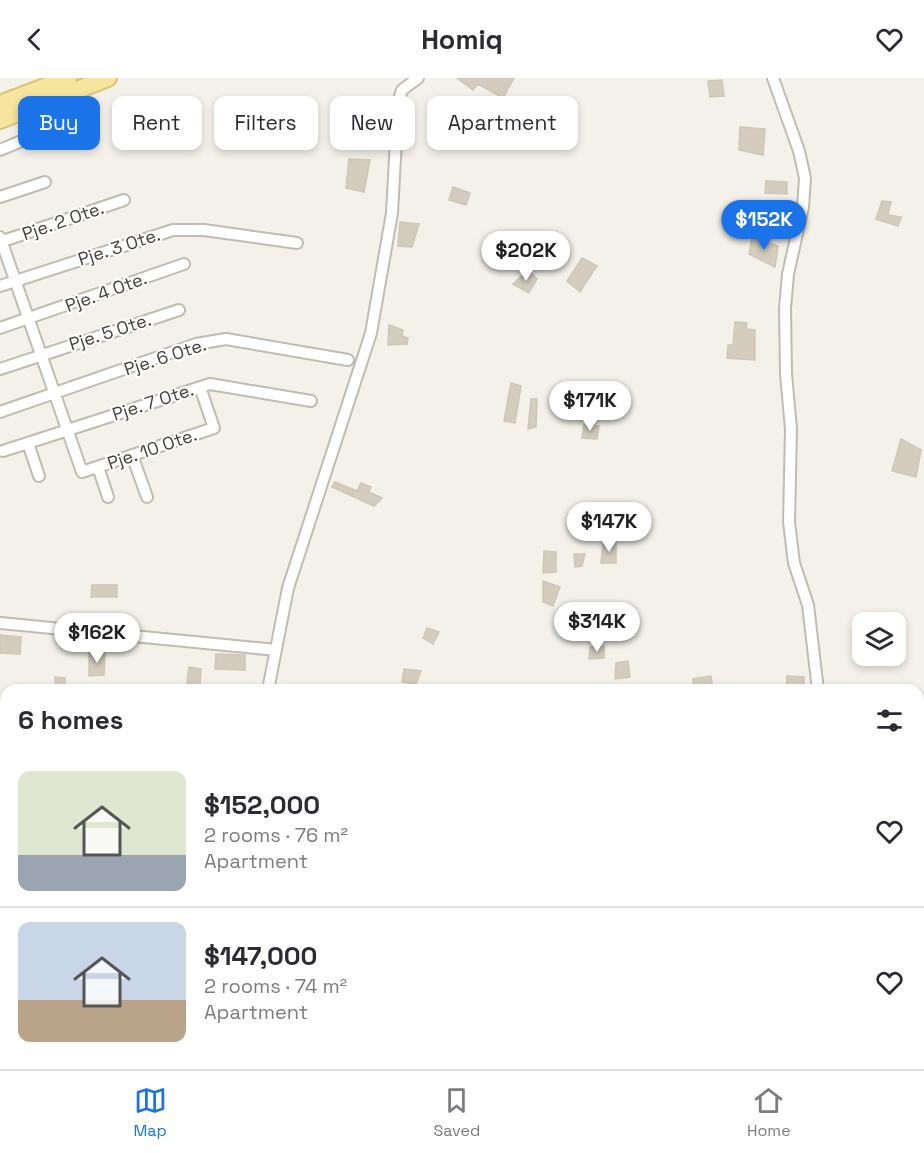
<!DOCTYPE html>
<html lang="en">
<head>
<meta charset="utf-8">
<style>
	:root { --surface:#fff; --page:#f7f7f7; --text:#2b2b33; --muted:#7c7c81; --line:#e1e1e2; --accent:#1a73e8 }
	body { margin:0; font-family:"Space Grotesk",sans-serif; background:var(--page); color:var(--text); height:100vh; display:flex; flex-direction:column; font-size:22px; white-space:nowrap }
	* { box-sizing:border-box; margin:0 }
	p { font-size:20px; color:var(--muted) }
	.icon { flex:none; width:33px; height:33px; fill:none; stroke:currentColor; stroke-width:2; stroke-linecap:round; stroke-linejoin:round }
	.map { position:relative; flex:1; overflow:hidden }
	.drawer { position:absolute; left:0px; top:606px; width:924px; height:386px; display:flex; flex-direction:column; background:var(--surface); border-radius:18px 18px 0 0; box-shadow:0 3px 9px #0003 }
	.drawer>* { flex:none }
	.banner { position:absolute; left:18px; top:18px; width:600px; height:54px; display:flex; gap:12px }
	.buttons { position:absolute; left:852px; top:534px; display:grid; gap:12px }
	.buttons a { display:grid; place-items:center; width:54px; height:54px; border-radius:12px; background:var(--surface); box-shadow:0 3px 9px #0003; font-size:30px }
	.price { position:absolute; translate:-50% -51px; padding:0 14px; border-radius:21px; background:#fff; color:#222; font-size:20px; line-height:39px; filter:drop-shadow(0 2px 3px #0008) }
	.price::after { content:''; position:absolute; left:50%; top:36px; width:18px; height:14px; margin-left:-9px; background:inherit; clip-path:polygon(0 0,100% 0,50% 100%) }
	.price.current { background:var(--accent); color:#fff }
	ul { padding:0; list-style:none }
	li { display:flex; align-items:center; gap:18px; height:150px; padding:0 18px }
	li+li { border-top:2px solid var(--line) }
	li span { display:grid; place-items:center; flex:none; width:168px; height:120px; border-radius:12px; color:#555 }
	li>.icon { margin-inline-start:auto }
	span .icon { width:72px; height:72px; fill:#fffc; stroke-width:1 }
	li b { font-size:26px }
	h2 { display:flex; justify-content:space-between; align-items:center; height:72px; padding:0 18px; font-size:26px }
	.pill { padding:0 21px; border-radius:12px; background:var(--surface); box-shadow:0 3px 9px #0003; font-size:21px; line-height:54px }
	.pill.current { background:var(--accent); color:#fff }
	header { display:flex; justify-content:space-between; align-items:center; height:78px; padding:0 18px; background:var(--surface); font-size:27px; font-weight:600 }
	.tabs { display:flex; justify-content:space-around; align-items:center; height:84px; border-top:2px solid var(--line); background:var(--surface); font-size:16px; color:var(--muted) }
	.tabs a { display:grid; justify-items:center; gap:3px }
	.tabs .current { color:var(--accent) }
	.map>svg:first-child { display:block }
</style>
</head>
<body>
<header><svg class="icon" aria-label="back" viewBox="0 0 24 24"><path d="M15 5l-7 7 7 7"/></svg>Homiq<svg class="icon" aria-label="heart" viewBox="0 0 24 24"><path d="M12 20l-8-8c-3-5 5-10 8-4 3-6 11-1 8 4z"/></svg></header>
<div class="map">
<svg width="924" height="991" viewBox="0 0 924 991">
	<rect width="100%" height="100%" fill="#f3f1e9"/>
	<path fill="#d4cdbf" stroke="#cfc6b3" stroke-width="1.5" d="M 457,0 L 514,0 L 503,20 L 478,6 L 473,12 Z
		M 722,2 L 724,18 L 710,19 L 708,3 Z
		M 740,49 L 765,51 L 763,77 L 739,72 Z
		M 349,81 L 370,82 L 364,114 L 346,110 Z
		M 766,103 L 787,104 L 787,116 L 765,115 Z
		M 453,109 L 470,115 L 466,127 L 449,122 Z
		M 882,123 L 891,124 L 888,137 L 901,139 L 898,148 L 876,141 Z
		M 400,144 L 419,146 L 412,169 L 398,168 Z
		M 752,159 L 778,168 L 775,189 L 749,176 Z
		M 582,180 L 597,188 L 580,214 L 567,203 Z
		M 528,192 L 537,201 L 529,215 L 513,206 Z
		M 735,244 L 747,245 L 746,251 L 755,252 L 755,282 L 727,280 L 728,267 L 733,267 Z
		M 389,247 L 403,252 L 402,258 L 408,260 L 407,266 L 388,267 Z
		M 511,305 L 521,308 L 515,345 L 504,343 Z
		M 531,321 L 537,321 L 536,349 L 528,351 Z
		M 584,347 L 599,348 L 597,361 L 582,360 Z
		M 901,361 L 921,372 L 916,399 L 892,393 Z
		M 335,404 L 357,413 L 361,405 L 371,409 L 369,414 L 382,420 L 374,428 L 332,409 Z
		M 616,465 L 616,485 L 601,485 L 603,466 Z
		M 544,473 L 556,474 L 556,494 L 543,495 Z
		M 574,476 L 585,476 L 582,488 L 575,489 Z
		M 543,503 L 560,509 L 553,528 L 543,524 Z
		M 92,507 L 117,507 L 117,519 L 91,519 Z
		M 427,550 L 439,554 L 433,566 L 423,560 Z
		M 0,557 L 21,559 L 20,576 L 0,575 Z
		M 604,568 L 604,580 L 589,581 L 590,569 Z
		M 89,575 L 105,575 L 104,597 L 89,598 Z
		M 216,576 L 245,577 L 245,592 L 215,591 Z
		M 628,583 L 630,599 L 615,601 L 616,585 Z
		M 189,589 L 201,591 L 200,608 L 187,605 Z
		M 404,591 L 421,593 L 416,606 L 402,604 Z
		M 711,598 L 713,612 L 694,612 L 693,601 Z
		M 787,598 L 804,599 L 804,612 L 786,612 Z
		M 55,599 L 65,600 L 65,612 L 56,612 Z"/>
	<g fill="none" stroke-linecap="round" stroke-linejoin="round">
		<defs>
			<path id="street" d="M 773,0 L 799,73 L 805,100 L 803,129 L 788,196 L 785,230 L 786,296 L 791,351 L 789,444 L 794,485 L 808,527 L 818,612
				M 0,72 C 34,58 36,59 49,24
				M 0,119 L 45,104
				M 0,159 L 82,394 L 214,350 L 200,309
				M 0,164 L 124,122
				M 0,208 L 173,152 L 204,152 L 297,165
				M 0,250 L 184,186
				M 0,291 L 179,232
				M 0,334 L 196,266 L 226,261 L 348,282
				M 28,365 L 39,398
				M 3,373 L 210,306 L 311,323
				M 132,377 L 147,419
				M 98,389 L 108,419
				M 0,545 L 276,572
				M 268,612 L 288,510 L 371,255 L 392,135 L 398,25 L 402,12 L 418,0
				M 0,629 L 6,630
				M 158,991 L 161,986"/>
			<path id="primary" d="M 0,26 L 68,0
				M 0,42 L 108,0"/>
		</defs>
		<use href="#street" stroke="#c1bcaf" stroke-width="14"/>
		<use href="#primary" stroke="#dbc36f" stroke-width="20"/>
		<use href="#street" stroke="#fff" stroke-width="10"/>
		<use href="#primary" stroke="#f7e49e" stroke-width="16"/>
	</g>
	<g text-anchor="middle" stroke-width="4.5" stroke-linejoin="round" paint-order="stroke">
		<g font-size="18" fill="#474238" stroke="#fff">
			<text transform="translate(63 143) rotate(-19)" y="6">Pje. 2 Ote.</text>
			<text transform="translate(119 169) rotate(-18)" y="6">Pje. 3 Ote.</text>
			<text transform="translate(106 214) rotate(-20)" y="6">Pje. 4 Ote.</text>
			<text transform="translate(110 254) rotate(-18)" y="6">Pje. 5 Ote.</text>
			<text transform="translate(165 279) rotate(-18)" y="6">Pje. 6 Ote.</text>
			<text transform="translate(153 324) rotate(-18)" y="6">Pje. 7 Ote.</text>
			<text transform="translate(152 371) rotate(-19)" y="6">Pje. 10 Ote.</text>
		</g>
	</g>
</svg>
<div class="buttons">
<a><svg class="icon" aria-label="layers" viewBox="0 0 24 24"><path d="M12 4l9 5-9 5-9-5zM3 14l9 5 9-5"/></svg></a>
</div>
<b class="price current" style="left:764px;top:173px">$152K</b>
<b class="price" style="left:526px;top:204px">$202K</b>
<b class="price" style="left:590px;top:354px">$171K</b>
<b class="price" style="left:609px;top:475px">$147K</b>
<b class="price" style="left:597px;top:575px">$314K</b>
<b class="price" style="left:97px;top:586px">$162K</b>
<div class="banner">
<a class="pill current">Buy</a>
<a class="pill">Rent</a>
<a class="pill">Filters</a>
<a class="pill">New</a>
<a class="pill">Apartment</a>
</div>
<section class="drawer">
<h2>6 homes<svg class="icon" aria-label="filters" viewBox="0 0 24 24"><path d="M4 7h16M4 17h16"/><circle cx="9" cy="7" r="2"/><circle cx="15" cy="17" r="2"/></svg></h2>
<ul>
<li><span style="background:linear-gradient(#dfe7d0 70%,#9aa5b1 0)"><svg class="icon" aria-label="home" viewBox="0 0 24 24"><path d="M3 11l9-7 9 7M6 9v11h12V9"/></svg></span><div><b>$152,000</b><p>2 rooms · 76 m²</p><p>Apartment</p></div><svg class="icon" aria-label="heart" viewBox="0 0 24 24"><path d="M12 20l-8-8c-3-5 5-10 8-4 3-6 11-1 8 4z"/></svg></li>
<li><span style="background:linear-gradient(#c9d6e8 65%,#b9a48a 0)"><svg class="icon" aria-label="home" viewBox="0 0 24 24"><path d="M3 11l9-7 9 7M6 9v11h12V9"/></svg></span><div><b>$147,000</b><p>2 rooms · 74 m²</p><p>Apartment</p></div><svg class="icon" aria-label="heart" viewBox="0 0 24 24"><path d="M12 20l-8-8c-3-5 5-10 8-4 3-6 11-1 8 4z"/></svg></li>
</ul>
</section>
</div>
<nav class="tabs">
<a class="current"><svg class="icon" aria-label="map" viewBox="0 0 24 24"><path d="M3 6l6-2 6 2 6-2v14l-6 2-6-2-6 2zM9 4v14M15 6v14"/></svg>Map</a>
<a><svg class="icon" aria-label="saved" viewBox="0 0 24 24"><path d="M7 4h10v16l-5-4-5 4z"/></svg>Saved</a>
<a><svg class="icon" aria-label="home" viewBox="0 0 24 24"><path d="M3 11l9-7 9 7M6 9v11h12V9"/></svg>Home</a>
</nav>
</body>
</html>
